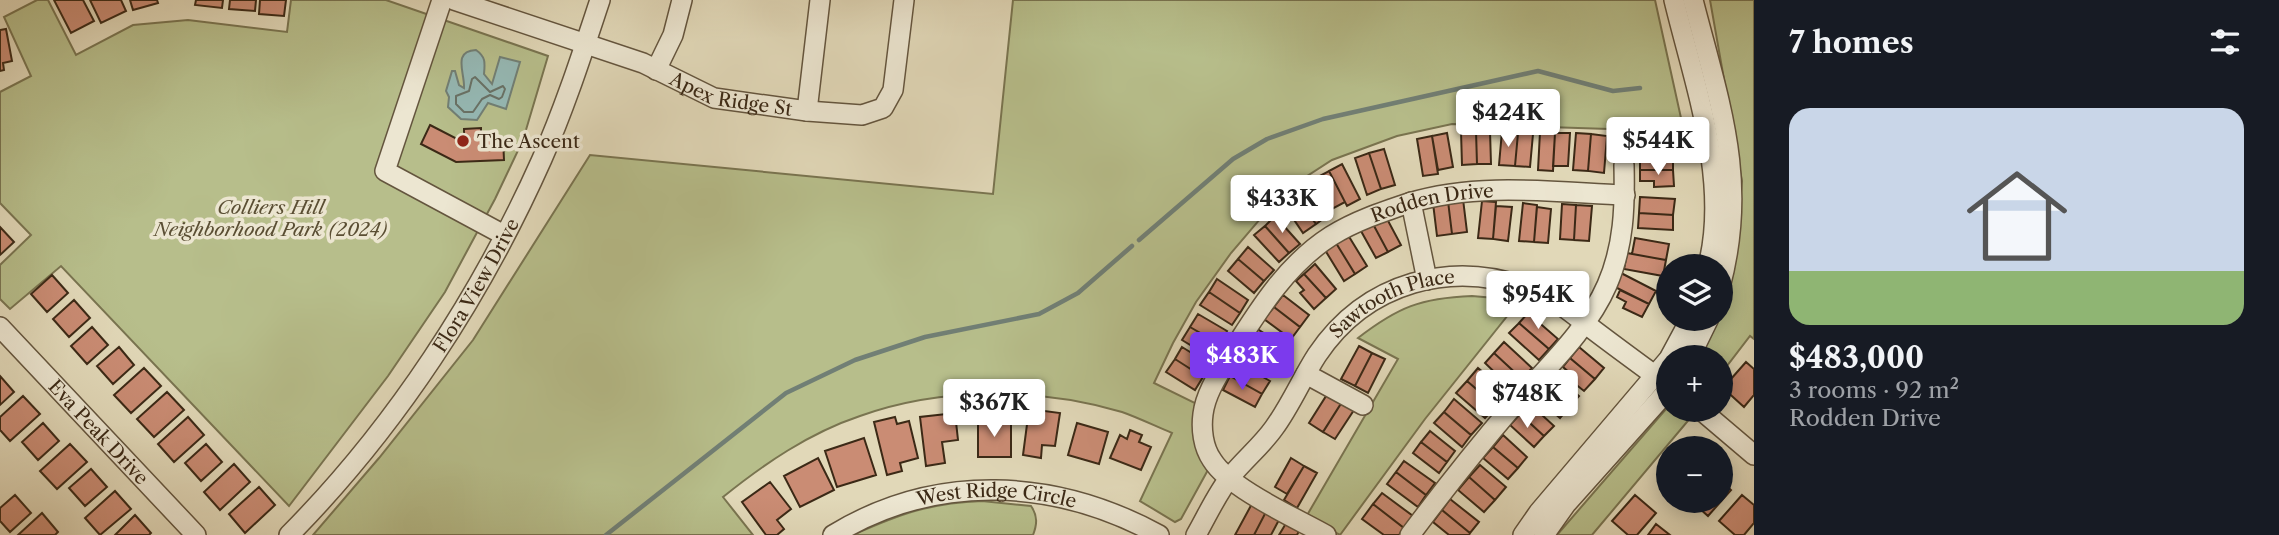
<!DOCTYPE html>
<html lang="en">
<head>
<meta charset="utf-8">
<style>
	:root { --surface:#171b24; --page:#20242c; --text:#f1f3f6; --muted:#9ea1a6; --accent:#7c3aed }
	body { margin:0; font-family:"Libre Caslon Text",serif; background:var(--page); color:var(--text); height:100vh; display:flex; flex-direction:column; font-size:26px; white-space:nowrap }
	* { box-sizing:border-box; margin:0 }
	p { font-size:23px; color:var(--muted) }
	.icon { flex:none; width:38px; height:38px; fill:none; stroke:currentColor; stroke-width:2; stroke-linecap:round; stroke-linejoin:round }
	.map { position:relative; flex:1; overflow:hidden }
	.sheet { display:flex; flex-direction:column; background:var(--surface); width:525px }
	.sheet>* { flex:none }
	.tools { position:absolute; left:1656px; top:254px; display:grid; gap:14px }
	.tools a { display:grid; place-items:center; width:77px; height:77px; border-radius:50%; background:var(--surface); box-shadow:0 4px 18px #0003; font-size:35px }
	.price { position:absolute; translate:-50% -60px; padding:0 16px; border-radius:7px; background:#fff; color:#222; font-size:23px; line-height:46px; filter:drop-shadow(0 2px 4px #0008) }
	.price::after { content:''; position:absolute; left:50%; top:42px; width:21px; height:16px; margin-left:-10px; background:inherit; clip-path:polygon(0 0,100% 0,50% 100%) }
	.price.on { background:var(--accent); color:#fff }
	ul { padding:0; list-style:none }
	li { display:grid; align-content:center; gap:14px; height:371px; padding:0 35px }
	li span { display:grid; place-items:center; height:217px; border-radius:21px; color:#555 }
	li>.icon { margin-inline-start:auto }
	span .icon { width:126px; height:126px; fill:#fffc; stroke-width:1 }
	li b { font-size:30px }
	h2 { display:flex; justify-content:space-between; align-items:center; height:84px; padding:0 35px; font-size:30px }
	main { display:flex; flex:1; min-height:0 }
	.map>svg:first-child { display:block }
</style>
</head>
<body>
<main>
<div class="map">
<svg width="1754" height="535" viewBox="0 0 1754 535">
	<rect width="100%" height="100%" fill="#e1d8b8"/>
	<filter id="stains"><feTurbulence type="fractalNoise" baseFrequency=".00286" numOctaves="4"/><feColorMatrix values="0 0 0 0 .2 0 0 0 0 .09 0 0 0 0 .02 0 0 0 .5 -.17"/></filter>
	<radialGradient id="worn" r=".72"><stop offset=".6" stop-color="#630" stop-opacity="0"/><stop offset="1" stop-color="#630" stop-opacity=".3"/></radialGradient>
	<path fill="#b7be8b" stroke="#797450" stroke-width="2" d="M 37,0 L 48,0 L 76,55 L 133,25 L 188,20 L 287,32 L 291,0 L 386,0 L 548,56 L 523,140 L 495,199 L 445,292 L 388,376 L 289,506 L 61,266 L 10,309 L 0,299 L 0,265 L 31,235 L 0,203 L 0,92 L 31,76 L 4,17 Z
		M 1013,0 L 1655,0 L 1683,127 L 1609,129 L 1452,124 L 1397,136 L 1332,160 L 1284,191 L 1231,253 L 1196,302 L 1173,343 L 1154,383 L 1195,403 C 1193,429 1193,447 1209,468 L 1181,519 L 1175,522 L 1140,501 L 1172,433 C 1155,426 1139,418 1122,412 C 1039,387 941,387 860,416 C 809,433 764,464 723,497 L 753,535 L 313,535 L 379,458 L 473,340 L 590,155 L 993,194 Z
		M 1710,0 L 1754,0 L 1754,339 L 1750,336 L 1720,375 L 1720,357 L 1698,357 L 1716,319 L 1720,318 L 1720,309 L 1734,268 L 1742,181 Z
		M 1472,296 L 1495,298 L 1516,305 L 1425,419 L 1340,535 L 1306,517 L 1398,359 L 1358,338 C 1398,307 1421,298 1472,296 Z
		M 1666,409 L 1682,410 L 1692,416 L 1592,535 L 1557,535 Z
		M 982,501 L 1031,506 C 1038,516 1037,525 1033,535 L 853,535 C 900,514 930,503 982,501 Z"/>
	<path fill="#95b9b5" stroke="#717f75" stroke-width="2" d="M 476,50 C 486,57 485,63 484,74 L 492,84 L 500,57 L 520,62 L 506,109 L 488,103 L 477,120 L 461,119 L 448,107 L 449,97 L 446,91 L 452,71 L 455,71 L 459,85 L 464,88 C 465,73 452,51 476,50 Z"/>
	<g fill="none" stroke-linecap="round" stroke-linejoin="round">
		<path stroke="#687166" stroke-width="2" d="M 475,77 L 490,92 L 503,86 L 505,89 L 502,97 L 499,99 L 490,95 L 482,99 L 473,112 L 464,112 L 456,104 L 456,96 L 469,91 L 472,79 Z"/>
		<path stroke="#717f75" stroke-width="4.5" d="M 1139,240 L 1233,159 L 1267,139 L 1323,119 L 1538,71 L 1613,91 L 1640,88
			M 606,535 L 786,393 L 855,360 L 925,337 L 1039,314 L 1078,293 L 1132,246"/>
	</g>
	<path fill="#ca8c74" stroke="#3b2916" stroke-width="2" d="M 54,0 L 83,0 L 94,21 L 71,33 Z
		M 90,0 L 121,0 L 126,11 L 101,23 Z
		M 130,0 L 157,0 L 158,3 L 133,10 Z
		M 196,0 L 223,0 L 222,8 L 195,5 Z
		M 230,0 L 256,0 L 255,11 L 229,9 Z
		M 260,0 L 286,0 L 284,16 L 259,14 Z
		M 6,29 L 12,61 L 3,63 L 4,70 L 0,71 L 0,30 Z
		M 430,125 L 457,139 L 464,138 L 464,129 L 481,128 L 481,138 L 503,137 L 504,160 L 456,162 L 421,144 Z
		M 1461,131 L 1476,131 L 1477,164 L 1462,165 Z
		M 1476,131 L 1490,131 L 1491,164 L 1477,164 Z
		M 1502,131 L 1518,133 L 1515,166 L 1499,165 Z
		M 1540,132 L 1555,133 L 1553,171 L 1538,170 Z
		M 1447,133 L 1453,167 L 1438,170 L 1432,136 Z
		M 1518,133 L 1533,134 L 1530,167 L 1515,166 Z
		M 1555,133 L 1570,133 L 1568,166 L 1553,166 Z
		M 1576,133 L 1591,134 L 1588,171 L 1573,170 Z
		M 1591,134 L 1607,136 L 1604,173 L 1588,171 Z
		M 1432,136 L 1438,174 L 1423,176 L 1417,139 Z
		M 1384,149 L 1395,185 L 1381,189 L 1369,153 Z
		M 1369,153 L 1381,189 L 1367,195 L 1355,158 Z
		M 1673,155 L 1673,170 L 1640,170 L 1640,156 Z
		M 1342,164 L 1360,199 L 1347,206 L 1329,171 Z
		M 1640,170 L 1673,170 L 1674,186 L 1654,187 L 1654,181 L 1640,181 Z
		M 1329,171 L 1345,202 L 1332,209 L 1316,178 Z
		M 1304,183 L 1327,216 L 1316,224 L 1292,191 Z
		M 1292,191 L 1316,224 L 1303,233 L 1280,199 Z
		M 1640,197 L 1675,199 L 1673,215 L 1639,213 Z
		M 1463,199 L 1467,232 L 1452,234 L 1448,201 Z
		M 1448,201 L 1452,234 L 1437,236 L 1433,203 Z
		M 1482,201 L 1496,202 L 1493,239 L 1478,238 Z
		M 1523,203 L 1537,205 L 1534,242 L 1519,241 Z
		M 1562,204 L 1576,205 L 1574,240 L 1560,239 Z
		M 1576,205 L 1592,206 L 1589,241 L 1574,240 Z
		M 1496,206 L 1512,207 L 1508,241 L 1493,239 Z
		M 1537,207 L 1551,209 L 1548,243 L 1534,242 Z
		M 1639,213 L 1673,215 L 1673,230 L 1638,228 Z
		M 1275,216 L 1300,244 L 1289,253 L 1265,226 Z
		M 1386,217 L 1401,245 L 1388,252 L 1373,224 Z
		M 1373,224 L 1388,252 L 1376,258 L 1361,231 Z
		M 1265,226 L 1289,253 L 1279,262 L 1254,235 Z
		M 0,227 L 14,242 L 0,255 Z
		M 1348,235 L 1367,266 L 1355,274 L 1336,243 Z
		M 1635,238 L 1669,244 L 1666,260 L 1632,254 Z
		M 1336,243 L 1355,274 L 1344,281 L 1325,250 Z
		M 1248,247 L 1274,270 L 1264,281 L 1238,259 Z
		M 1627,253 L 1666,260 L 1663,276 L 1624,269 Z
		M 1238,259 L 1264,281 L 1254,293 L 1228,271 Z
		M 1315,264 L 1336,289 L 1326,298 L 1304,274 Z
		M 1621,273 L 1656,291 L 1649,304 L 1615,287 Z
		M 1304,274 L 1326,298 L 1314,309 L 1300,293 L 1304,290 L 1296,281 Z
		M 52,275 L 68,293 L 47,312 L 31,294 Z
		M 1217,279 L 1248,300 L 1240,313 L 1209,292 Z
		M 1620,290 L 1649,304 L 1642,317 L 1623,308 L 1626,302 L 1617,297 Z
		M 1209,292 L 1240,313 L 1232,325 L 1200,305 Z
		M 1283,295 L 1309,315 L 1300,327 L 1274,307 Z
		M 74,300 L 90,318 L 69,337 L 53,319 Z
		M 1274,307 L 1300,327 L 1291,339 L 1264,319 Z
		M 1528,313 L 1558,339 L 1549,349 L 1519,323 Z
		M 1198,314 L 1227,331 L 1219,344 L 1190,327 Z
		M 1519,323 L 1549,349 L 1539,360 L 1509,333 Z
		M 92,327 L 108,345 L 87,364 L 71,346 Z
		M 1190,327 L 1223,346 L 1215,360 L 1182,340 Z
		M 1256,328 L 1285,347 L 1276,360 L 1248,341 Z
		M 1248,341 L 1276,360 L 1268,373 L 1239,355 Z
		M 1504,342 L 1532,368 L 1522,379 L 1494,353 Z
		M 1359,346 L 1372,353 L 1355,386 L 1341,379 Z
		M 119,347 L 134,365 L 113,384 L 97,366 Z
		M 1182,347 L 1211,365 L 1203,377 L 1175,359 Z
		M 1579,347 L 1604,368 L 1595,379 L 1570,358 Z
		M 1372,353 L 1385,359 L 1368,393 L 1355,386 Z
		M 1494,353 L 1522,379 L 1512,389 L 1485,363 Z
		M 1570,358 L 1595,379 L 1584,391 L 1569,379 L 1572,375 L 1563,367 Z
		M 1175,359 L 1203,377 L 1195,390 L 1166,372 Z
		M 1746,362 L 1754,369 L 1754,395 L 1744,407 L 1723,388 Z
		M 1238,363 L 1270,381 L 1262,394 L 1230,376 Z
		M 144,368 L 161,386 L 131,413 L 114,395 Z
		M 1478,368 L 1507,392 L 1496,406 L 1467,381 Z
		M 1555,375 L 1579,396 L 1570,406 L 1546,385 Z
		M 0,376 L 14,392 L 0,405 Z
		M 1230,376 L 1262,394 L 1255,407 L 1223,390 Z
		M 1467,381 L 1496,406 L 1485,418 L 1456,393 Z
		M 1546,385 L 1570,406 L 1560,418 L 1536,397 Z
		M 167,392 L 184,410 L 154,437 L 137,419 Z
		M 1328,393 L 1342,402 L 1323,432 L 1309,423 Z
		M 23,396 L 40,414 L 10,441 L 0,430 L 0,417 Z
		M 1454,399 L 1482,423 L 1471,435 L 1444,412 Z
		M 1342,402 L 1354,410 L 1335,439 L 1323,432 Z
		M 1530,404 L 1554,426 L 1544,436 L 1520,414 Z
		M 1029,409 L 1060,413 L 1055,446 L 1042,445 L 1041,458 L 1023,455 Z
		M 1444,412 L 1471,435 L 1462,447 L 1434,423 Z
		M 955,413 L 958,440 L 942,442 L 945,463 L 926,466 L 920,417 Z
		M 1520,414 L 1544,436 L 1534,447 L 1510,425 Z
		M 188,417 L 204,435 L 174,462 L 158,444 Z
		M 895,417 L 897,424 L 909,421 L 918,458 L 900,463 L 902,471 L 887,475 L 874,422 Z
		M 978,421 L 1011,422 L 1011,457 L 978,457 Z
		M 43,423 L 59,441 L 38,460 L 22,442 Z
		M 1077,423 L 1108,432 L 1099,464 L 1068,455 Z
		M 1130,430 L 1142,435 L 1139,442 L 1151,447 L 1141,470 L 1110,458 L 1120,435 L 1127,439 Z
		M 1430,431 L 1455,451 L 1447,462 L 1421,442 Z
		M 1503,435 L 1527,457 L 1518,468 L 1493,447 Z
		M 864,438 L 876,475 L 837,487 L 825,451 Z
		M 1421,442 L 1447,462 L 1439,473 L 1413,453 Z
		M 70,444 L 87,462 L 57,489 L 40,471 Z
		M 206,444 L 222,462 L 201,481 L 185,463 Z
		M 1493,447 L 1518,468 L 1508,479 L 1483,458 Z
		M 818,458 L 834,490 L 800,507 L 784,476 Z
		M 1291,458 L 1304,466 L 1287,494 L 1275,487 Z
		M 1668,460 L 1668,478 L 1659,470 Z
		M 1404,461 L 1435,483 L 1426,495 L 1396,472 Z
		M 234,464 L 250,482 L 220,510 L 204,492 Z
		M 1480,465 L 1506,487 L 1495,500 L 1469,477 Z
		M 1304,466 L 1317,473 L 1297,508 L 1284,500 Z
		M 91,469 L 107,487 L 85,506 L 69,488 Z
		M 1396,472 L 1426,495 L 1418,507 L 1387,484 Z
		M 1469,477 L 1495,500 L 1484,512 L 1458,490 Z
		M 1720,480 L 1731,490 L 1708,516 L 1690,500 L 1720,500 Z
		M 770,482 L 791,509 L 777,520 L 784,529 L 777,535 L 766,535 L 742,502 Z
		M 259,487 L 275,505 L 245,533 L 229,514 Z
		M 115,491 L 131,509 L 100,535 L 85,518 Z
		M 1382,493 L 1413,516 L 1404,528 L 1373,504 Z
		M 15,495 L 31,513 L 10,532 L 0,521 L 0,508 Z
		M 1635,495 L 1656,513 L 1637,535 L 1628,535 L 1612,521 Z
		M 1742,495 L 1754,505 L 1754,523 L 1744,535 L 1735,535 L 1719,521 Z
		M 1450,499 L 1479,522 L 1470,533 L 1442,510 Z
		M 1254,500 L 1268,508 L 1254,535 L 1235,535 Z
		M 1373,504 L 1404,528 L 1399,535 L 1384,535 L 1362,519 Z
		M 1268,508 L 1281,516 L 1271,535 L 1254,535 Z
		M 1442,510 L 1470,533 L 1469,535 L 1449,535 L 1433,522 Z
		M 42,513 L 58,532 L 55,535 L 18,535 Z
		M 135,515 L 151,533 L 149,535 L 115,535 Z
		M 1288,520 L 1301,527 L 1297,535 L 1279,535 Z
		M 1656,524 L 1670,535 L 1648,535 Z"/>
	<g fill="none" stroke-linecap="round" stroke-linejoin="round">
		<defs>
			<g id="minor">
				<path d="M 442,0 L 385,171 L 504,235"/>
				<path id="s1" d="M 454,0 L 643,63 L 714,98 L 807,111 L 862,115 L 883,108 L 893,90 L 904,0"/>
				<path d="M 1674,0 C 1694,83 1730,181 1708,266"/>
				<path d="M 1693,0 C 1719,102 1749,180 1720,287"/>
				<path d="M 656,70 L 673,35 L 682,0"/>
				<path d="M 807,111 L 820,0"/>
				<path d="M 1411,202 L 1427,280"/>
				<path id="s2" d="M 0,327 L 196,535"/>
				<path d="M 1670,357 L 1691,318"/>
				<path d="M 1690,357 L 1709,318"/>
				<path d="M 1306,374 L 1363,405"/>
				<path d="M 1701,410 L 1754,455"/>
				<path id="s3" d="M 289,535 C 395,428 481,296 542,159 C 565,107 582,54 600,0"/>
				<path id="s4" d="M 833,535 C 936,472 1055,478 1159,535"/>
				<path id="s5" d="M 1196,535 C 1207,516 1217,493 1231,476 C 1245,459 1262,445 1274,428 C 1291,405 1302,378 1317,355 C 1366,282 1452,258 1533,290 C 1554,298 1573,314 1591,328 C 1616,347 1642,366 1668,385"/>
				<path id="s6" d="M 1326,535 C 1296,518 1230,489 1212,460 C 1203,447 1201,429 1203,414 C 1206,391 1221,371 1232,352 C 1259,309 1287,264 1331,236 C 1355,221 1382,212 1409,203 C 1478,182 1553,192 1625,195"/>
				<path d="M 1410,535 C 1443,491 1477,448 1513,406 C 1545,369 1587,331 1607,285 C 1624,246 1625,207 1624,165"/>
				<path d="M 1523,535 L 1539,512 L 1668,360"/>
				<path d="M 1544,535 L 1566,504 L 1668,390"/>
			</g>
		</defs>
		<use href="#minor" stroke="#64553e" stroke-width="22"/>
		<use href="#minor" stroke="#ece6d1" stroke-width="19"/>
	</g>
	<circle fill="#8f2418" stroke="#ece6d1" stroke-width="2.5" cx="463" cy="141" r="7"/>
	<g text-anchor="middle" stroke-width="7" stroke-linejoin="round" paint-order="stroke">
		<g font-size="19" fill="#3b2916" stroke="#ece6d1">
			<text dy="7" stroke="none"><textPath href="#s1" startOffset="294">Apex Ridge St</textPath></text>
			<text dy="7" stroke="none"><textPath href="#s6" startOffset="516">Rodden Drive</textPath></text>
			<text dy="7" stroke="none"><textPath href="#s3" startOffset="313">Flora View Drive</textPath></text>
			<text dy="7" stroke="none"><textPath href="#s5" startOffset="313">Sawtooth Place</textPath></text>
			<text dy="7" stroke="none"><textPath href="#s2" startOffset="144">Eva Peak Drive</textPath></text>
			<text dy="7" stroke="none"><textPath href="#s4" startOffset="172">West Ridge Circle</textPath></text>
		</g>
		<g font-size="19" fill="#3b2916" stroke="#ece6d1" text-anchor="start">
			<text x="477" y="148">The Ascent</text>
		</g>
		<g font-size="19" font-style="italic" fill="#5a4e33" stroke="#ece6d1">
			<text x="271" y="214">Colliers Hill<tspan x="271" dy="22">Neighborhood Park (2024)</tspan></text>
		</g>
	</g>
	<rect width="100%" height="100%" filter="url(#stains)"/>
	<rect width="100%" height="100%" fill="url(#worn)"/>
</svg>
<div class="tools">
<a><svg class="icon" aria-label="layers" viewBox="0 0 24 24"><path d="M12 4l9 5-9 5-9-5zM3 14l9 5 9-5"/></svg></a>
<a>+</a>
<a>−</a>
</div>
<b class="price" style="left:1508px;top:149px">$424K</b>
<b class="price" style="left:1658px;top:177px">$544K</b>
<b class="price" style="left:1282px;top:235px">$433K</b>
<b class="price" style="left:1538px;top:331px">$954K</b>
<b class="price on" style="left:1242px;top:392px">$483K</b>
<b class="price" style="left:1527px;top:430px">$748K</b>
<b class="price" style="left:994px;top:439px">$367K</b>
</div>
<section class="sheet">
<h2>7 homes<svg class="icon" aria-label="filters" viewBox="0 0 24 24"><path d="M4 7h16M4 17h16"/><circle cx="9" cy="7" r="2"/><circle cx="15" cy="17" r="2"/></svg></h2>
<ul>
<li><span style="background:linear-gradient(#c9d6e8 75%,#8fb573 0)"><svg class="icon" aria-label="home" viewBox="0 0 24 24"><path d="M3 11l9-7 9 7M6 9v11h12V9"/></svg></span><div><b>$483,000</b><p>3 rooms · 92 m²</p><p>Rodden Drive</p></div></li>
</ul>
</section>
</main>
</body>
</html>
